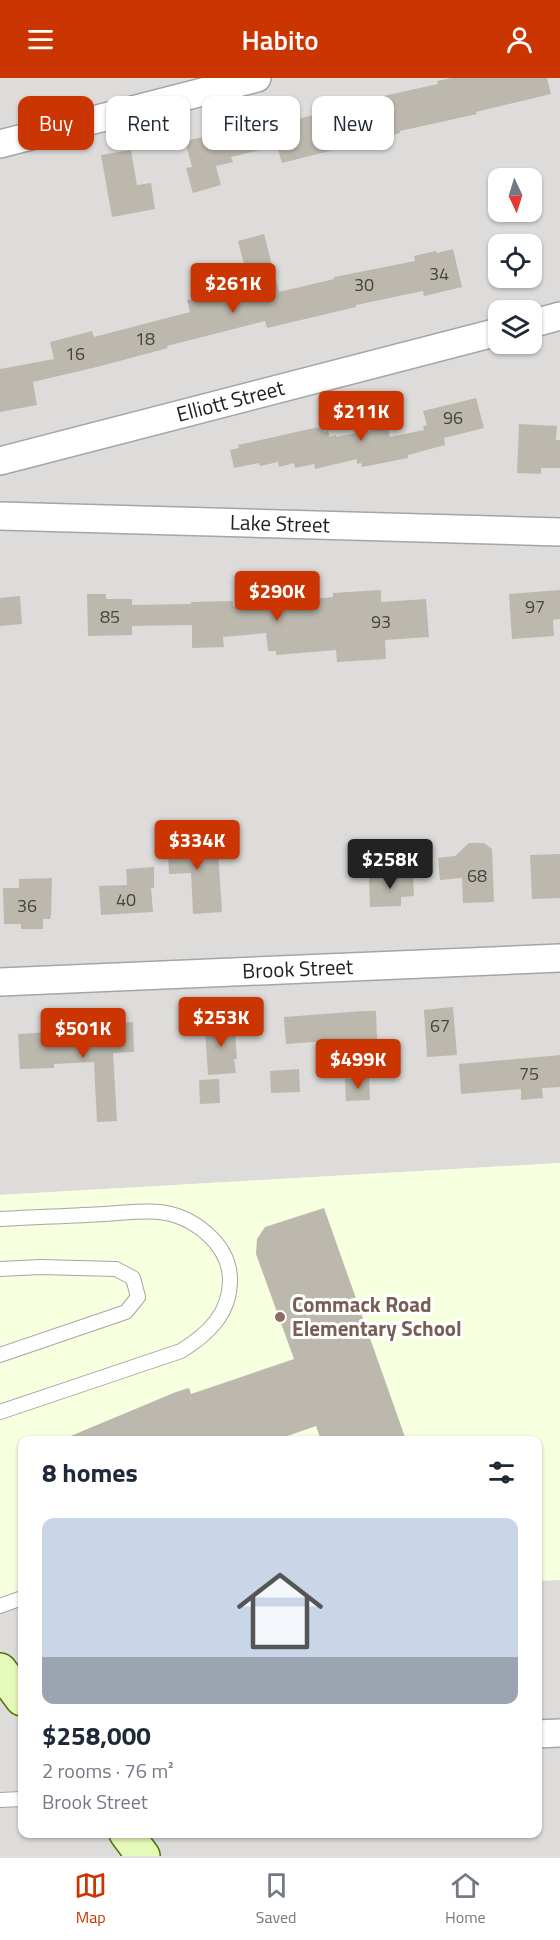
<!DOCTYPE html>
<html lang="en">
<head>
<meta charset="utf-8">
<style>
	:root { --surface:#fff; --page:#f2f2f3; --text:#1f2937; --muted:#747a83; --line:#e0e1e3; --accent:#cb3502 }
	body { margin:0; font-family:"Titillium Web",sans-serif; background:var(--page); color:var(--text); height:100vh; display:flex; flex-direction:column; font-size:22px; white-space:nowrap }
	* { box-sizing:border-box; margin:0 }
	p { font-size:20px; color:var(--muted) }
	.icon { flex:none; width:33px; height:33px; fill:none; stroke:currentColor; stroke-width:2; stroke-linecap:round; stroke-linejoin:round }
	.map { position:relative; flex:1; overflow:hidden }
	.details { position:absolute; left:18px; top:1358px; width:524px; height:402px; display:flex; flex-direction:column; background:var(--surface); border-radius:12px; box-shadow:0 2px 4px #0004 }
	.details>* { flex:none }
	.banner { position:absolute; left:18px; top:18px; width:525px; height:54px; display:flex; gap:12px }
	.needle { width:39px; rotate:176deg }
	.buttons { position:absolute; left:488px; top:90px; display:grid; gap:12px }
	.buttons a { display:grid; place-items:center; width:54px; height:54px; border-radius:12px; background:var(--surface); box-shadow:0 2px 4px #0004; font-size:30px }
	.price { position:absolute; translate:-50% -51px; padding:0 14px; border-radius:6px; background:var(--accent); color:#fff; font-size:20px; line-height:39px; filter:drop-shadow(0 2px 3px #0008) }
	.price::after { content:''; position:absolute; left:50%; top:36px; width:18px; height:14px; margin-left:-9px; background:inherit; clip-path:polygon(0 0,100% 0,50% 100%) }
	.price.current { background:#222; color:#fff }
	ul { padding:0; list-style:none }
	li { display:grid; align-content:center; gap:12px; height:318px; padding:0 24px }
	li span { display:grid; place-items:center; height:186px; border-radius:12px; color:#555 }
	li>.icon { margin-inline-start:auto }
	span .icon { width:108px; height:108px; fill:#fffc; stroke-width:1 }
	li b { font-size:26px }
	h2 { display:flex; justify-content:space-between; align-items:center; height:72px; padding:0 24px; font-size:26px }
	.chip { padding:0 21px; border-radius:12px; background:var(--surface); box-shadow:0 2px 4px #0004; font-size:21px; line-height:54px }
	.chip.current { background:var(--accent); color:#fff }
	header { display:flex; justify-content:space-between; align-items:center; height:78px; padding:0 24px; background:var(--accent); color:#fff; font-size:27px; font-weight:600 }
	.tabs { display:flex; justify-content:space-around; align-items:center; height:84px; border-top:2px solid var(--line); background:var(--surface); font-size:16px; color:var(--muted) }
	.tabs a { display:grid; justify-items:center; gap:3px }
	.tabs .current { color:var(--accent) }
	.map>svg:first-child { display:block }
</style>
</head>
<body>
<header><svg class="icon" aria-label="menu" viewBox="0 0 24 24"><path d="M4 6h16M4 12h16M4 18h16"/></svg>Habito<svg class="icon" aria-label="person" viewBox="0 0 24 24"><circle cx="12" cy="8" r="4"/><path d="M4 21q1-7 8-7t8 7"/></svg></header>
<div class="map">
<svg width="560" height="1778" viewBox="0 0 560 1778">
	<rect width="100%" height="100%" fill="#efeee5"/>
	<path fill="#dddcdb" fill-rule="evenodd" d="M 0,0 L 560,0 L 560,1085 L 0,1117 ZM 498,100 L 531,100 L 531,134 L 498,134 ZM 498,166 L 531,166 L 531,200 L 498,200 ZM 498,232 L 531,232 L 531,266 L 498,266 Z
		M 560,1502 L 560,1778 L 0,1778 L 0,1528 L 22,1526 L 22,1755 L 537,1755 L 537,1503 Z"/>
	<path fill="#f6ffde" d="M 560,1085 L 560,1502 L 537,1503 L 537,1362 L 22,1362 L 22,1526 L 0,1528 L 0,1117 Z"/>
	<path fill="#bcb8ae" d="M 452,0 L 547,0 L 551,16 L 476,34 L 477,36 L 400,53 L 400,55 L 282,85 L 277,68 L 231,79 L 233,84 L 216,88 L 221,107 L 193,115 L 186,90 L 192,89 L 185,63 L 243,50 L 244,56 L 320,35 L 380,21 L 379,19 L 438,6 L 437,3 Z
		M 131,72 L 137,107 L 151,105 L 155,131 L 112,139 L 101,77 Z
		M 264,156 L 279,214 L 334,201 L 334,199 L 415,183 L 414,178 L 436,173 L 437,175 L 453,171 L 462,209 L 424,218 L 423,213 L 356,227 L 356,229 L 267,250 L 265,243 L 167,268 L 168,270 L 101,288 L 33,304 L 37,327 L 0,334 L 0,291 L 54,281 L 50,264 L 92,253 L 94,259 L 190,234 L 187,222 L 206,217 L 205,212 L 248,201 L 238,163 Z
		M 532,159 L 539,185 L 531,187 L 531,166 L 506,166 Z
		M 476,320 L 484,350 L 444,360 L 445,367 L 408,377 L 408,380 L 362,389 L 361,385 L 357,386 L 357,381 L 315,391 L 314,386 L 295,390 L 294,385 L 279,389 L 278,384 L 260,388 L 259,385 L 234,390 L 230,372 L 239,370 L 238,367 L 323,348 L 324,354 L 328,353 L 330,359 L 336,357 L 336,359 L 388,349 L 390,359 L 424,352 L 423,348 L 427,347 L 423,333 Z
		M 519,346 L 557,348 L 556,362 L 560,362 L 560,390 L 541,390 L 541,396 L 517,395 Z
		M 381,512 L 381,524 L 426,521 L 429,559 L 385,562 L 386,581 L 337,584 L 336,572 L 276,577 L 276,573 L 268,573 L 266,555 L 223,559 L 224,569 L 192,570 L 192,547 L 132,548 L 132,557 L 88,558 L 87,516 L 106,516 L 106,521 L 132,521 L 132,527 L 191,526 L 191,524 L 233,523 L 233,528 L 333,519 L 333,515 Z
		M 560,512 L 560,541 L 553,542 L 554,558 L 512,561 L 509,516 Z
		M 20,518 L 22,546 L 0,548 L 0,520 Z
		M 191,755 L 191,764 L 209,763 L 209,773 L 218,773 L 222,834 L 193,836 L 191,795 L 169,796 L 167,757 Z
		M 469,765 L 484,765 L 492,771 L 494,824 L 463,825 L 462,800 L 440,802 L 438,780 L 455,778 Z
		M 560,776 L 560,820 L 532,821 L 530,777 Z
		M 154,789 L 154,810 L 151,810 L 153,834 L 101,837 L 99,808 L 127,807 L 126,791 Z
		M 413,797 L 414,818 L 401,819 L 401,828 L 370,829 L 369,799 Z
		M 52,800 L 51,837 L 50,841 L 43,841 L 43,851 L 21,851 L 21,846 L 4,846 L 3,810 L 19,810 L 19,801 Z
		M 453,929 L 457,977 L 427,979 L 424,932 Z
		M 364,933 L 376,933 L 377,961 L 376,962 L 376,970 L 356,972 L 356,961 L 286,966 L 284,939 Z
		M 234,943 L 237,981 L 234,981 L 236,995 L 208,997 L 205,951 L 207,951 L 207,945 Z
		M 133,944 L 134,974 L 113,975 L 117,1043 L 97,1044 L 94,984 L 54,986 L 54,990 L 20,991 L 18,956 L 51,954 L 52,963 L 105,961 L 104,946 Z
		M 560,977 L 560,1009 L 542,1010 L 543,1020 L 521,1022 L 521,1011 L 461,1016 L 459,986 Z
		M 299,991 L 300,1014 L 271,1015 L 270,993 Z
		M 369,1000 L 370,1022 L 346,1023 L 345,1001 Z
		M 219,1001 L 220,1025 L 200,1026 L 199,1002 Z
		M 324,1130 L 406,1362 L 321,1362 L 316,1348 L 276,1362 L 61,1362 L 176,1314 L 189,1310 L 191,1316 L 294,1281 L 256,1176 L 257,1161 L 265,1149 Z"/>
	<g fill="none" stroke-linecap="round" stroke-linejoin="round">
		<defs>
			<path id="lane" d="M 0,1141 C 35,1139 70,1138 105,1136 C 123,1135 142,1132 160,1134 C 193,1138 230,1166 230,1202 C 230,1236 208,1256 181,1273 L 0,1334
				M 0,1191 L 40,1189 L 116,1191 L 133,1200 L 138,1219 L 126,1234 L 0,1277
				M 0,1528 L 22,1520
				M 0,1722 L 22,1721"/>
			<g id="street">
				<path d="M 0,66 L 257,0"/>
				<path d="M 531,246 L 560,238"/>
				<path id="s1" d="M 0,383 L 498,254"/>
				<path id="s2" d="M 0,438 L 560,454"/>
				<path id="s3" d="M 0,904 L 560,880"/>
				<path d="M 537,1656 L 560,1655"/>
			</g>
			<path id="secondary" d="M 0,1592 L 22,1621
				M 126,1755 L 143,1778"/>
		</defs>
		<use href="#lane" stroke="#a5a5a5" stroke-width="16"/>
		<use href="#street" stroke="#a5a5a5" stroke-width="30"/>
		<use href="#secondary" stroke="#4d7506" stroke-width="36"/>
		<use href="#lane" stroke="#fff" stroke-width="14"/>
		<use href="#street" stroke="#fff" stroke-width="27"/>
		<use href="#secondary" stroke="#e5f9b9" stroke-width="33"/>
	</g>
	<circle fill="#8d6e63" stroke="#fff" stroke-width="2" cx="280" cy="1239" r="6"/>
	<g text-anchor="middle" stroke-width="6" stroke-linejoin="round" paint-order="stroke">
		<g font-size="18" fill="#464442">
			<text x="439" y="202">34</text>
			<text x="364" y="213">30</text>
			<text x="145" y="267">18</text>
			<text x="75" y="282">16</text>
			<text x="453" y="346">96</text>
			<text x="535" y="535">97</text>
			<text x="110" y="545">85</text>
			<text x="381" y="550">93</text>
			<text x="477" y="804">68</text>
			<text x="126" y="828">40</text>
			<text x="27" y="834">36</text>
			<text x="440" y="954">67</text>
			<text x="529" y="1002">75</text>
		</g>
		<g font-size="21" fill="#1e1e1e" stroke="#fff">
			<text dy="7" stroke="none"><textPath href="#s1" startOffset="238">Elliott Street</textPath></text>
			<text dy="7" stroke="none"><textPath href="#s2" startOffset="280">Lake Street</textPath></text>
			<text dy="7" stroke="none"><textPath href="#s3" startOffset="298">Brook Street</textPath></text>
		</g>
		<g font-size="21" font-weight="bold" fill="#785e54" stroke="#fff" text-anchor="start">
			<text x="292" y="1234">Commack Road<tspan x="292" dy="24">Elementary School</tspan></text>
		</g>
	</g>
</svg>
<div class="buttons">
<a><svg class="needle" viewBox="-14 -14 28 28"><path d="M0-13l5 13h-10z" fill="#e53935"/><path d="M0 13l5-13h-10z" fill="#747a83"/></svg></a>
<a><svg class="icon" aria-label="locate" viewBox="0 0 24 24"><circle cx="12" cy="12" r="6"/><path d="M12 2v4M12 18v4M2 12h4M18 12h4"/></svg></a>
<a><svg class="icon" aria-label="layers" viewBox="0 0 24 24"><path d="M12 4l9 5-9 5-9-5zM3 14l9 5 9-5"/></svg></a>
</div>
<b class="price" style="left:233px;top:236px">$261K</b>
<b class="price" style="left:361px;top:364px">$211K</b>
<b class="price" style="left:277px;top:544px">$290K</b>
<b class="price" style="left:197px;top:793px">$334K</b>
<b class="price current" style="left:390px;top:812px">$258K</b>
<b class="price" style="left:221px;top:970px">$253K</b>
<b class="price" style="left:83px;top:981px">$501K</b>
<b class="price" style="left:358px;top:1012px">$499K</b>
<div class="banner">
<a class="chip current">Buy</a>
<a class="chip">Rent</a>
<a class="chip">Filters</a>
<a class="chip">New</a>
</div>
<section class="details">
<h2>8 homes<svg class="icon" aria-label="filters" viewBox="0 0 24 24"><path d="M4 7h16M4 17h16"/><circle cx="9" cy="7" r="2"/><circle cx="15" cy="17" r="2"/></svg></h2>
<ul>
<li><span style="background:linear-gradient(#c9d6e8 75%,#9aa5b1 0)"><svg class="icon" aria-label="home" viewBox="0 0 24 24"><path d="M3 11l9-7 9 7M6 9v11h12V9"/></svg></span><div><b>$258,000</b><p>2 rooms · 76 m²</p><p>Brook Street</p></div></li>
</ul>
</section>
</div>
<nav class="tabs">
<a class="current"><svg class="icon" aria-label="map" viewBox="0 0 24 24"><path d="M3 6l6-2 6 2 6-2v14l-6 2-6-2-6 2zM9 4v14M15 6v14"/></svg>Map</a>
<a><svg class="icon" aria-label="saved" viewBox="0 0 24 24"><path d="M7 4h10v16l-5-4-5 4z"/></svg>Saved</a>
<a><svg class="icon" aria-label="home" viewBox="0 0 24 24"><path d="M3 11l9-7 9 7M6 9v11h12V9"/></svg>Home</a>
</nav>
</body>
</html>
